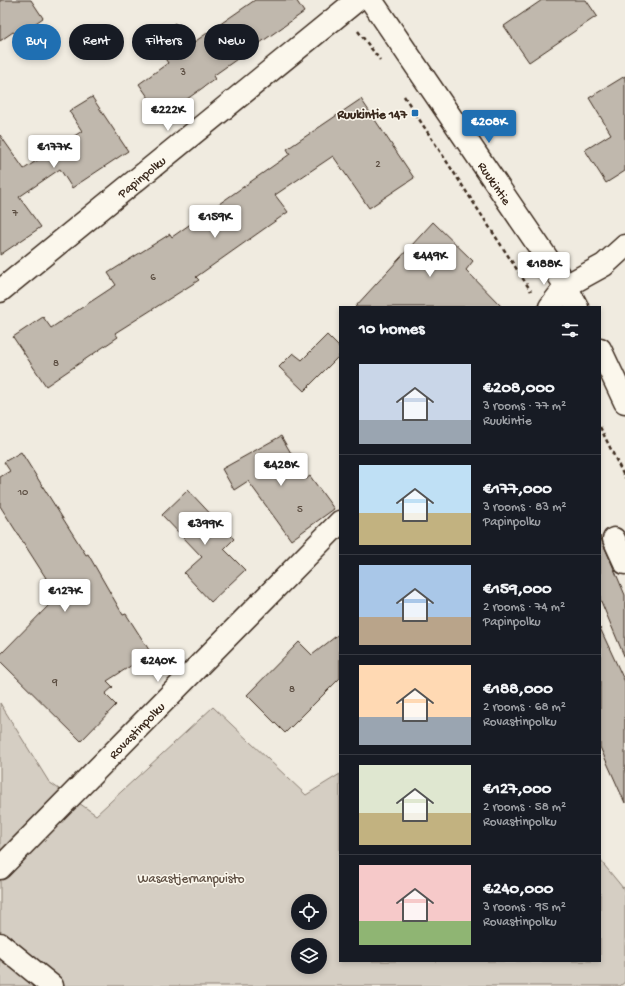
<!DOCTYPE html>
<html lang="en">
<head>
<meta charset="utf-8">
<style>
	:root { --surface:#171b24; --page:#20242c; --text:#f1f3f6; --muted:#9ea1a6; --line:#363941; --accent:#1f6fb2 }
	body { margin:0; font-family:"Gochi Hand",sans-serif; background:var(--page); color:var(--text); height:100vh; display:flex; flex-direction:column; font-size:15px; white-space:nowrap }
	* { box-sizing:border-box; margin:0 }
	p { font-size:13px; color:var(--muted) }
	.icon { flex:none; width:22px; height:22px; fill:none; stroke:currentColor; stroke-width:2; stroke-linecap:round; stroke-linejoin:round }
	.map { position:relative; flex:1; overflow:hidden }
	.panel { position:absolute; left:339px; top:306px; width:262px; height:656px; display:flex; flex-direction:column; background:var(--surface); border-radius:0px; box-shadow:0 2px 6px #0003 }
	.panel>* { flex:none }
	.top-card { position:absolute; left:12px; top:24px; width:267px; height:36px; display:flex; gap:8px }
	.controls { position:absolute; left:291px; top:894px; display:grid; gap:8px }
	.controls a { display:grid; place-items:center; width:36px; height:36px; border-radius:50%; background:var(--surface); box-shadow:0 2px 6px #0003; font-size:20px }
	.price { position:absolute; translate:-50% -34px; padding:0 9px; border-radius:4px; background:#fff; color:#222; font-size:13px; line-height:26px; filter:drop-shadow(0 1px 2px #0008) }
	.price::after { content:''; position:absolute; left:50%; top:24px; width:12px; height:9px; margin-left:-6px; background:inherit; clip-path:polygon(0 0,100% 0,50% 100%) }
	.price.active { background:var(--accent); color:#fff }
	ul { padding:0; list-style:none }
	li { display:flex; align-items:center; gap:12px; height:100px; padding:0 20px }
	li+li { border-top:1px solid var(--line) }
	li span { display:grid; place-items:center; flex:none; width:112px; height:80px; border-radius:0px; color:#555 }
	li>.icon { margin-inline-start:auto }
	span .icon { width:48px; height:48px; fill:#fffc; stroke-width:1 }
	li b { font-size:17px }
	h2 { display:flex; justify-content:space-between; align-items:center; height:48px; padding:0 20px; font-size:17px }
	.tag { padding:0 14px; border-radius:18px; background:var(--surface); box-shadow:0 2px 6px #0003; font-size:14px; line-height:36px }
	.tag.active { background:var(--accent); color:#fff }
	.map>svg:first-child { display:block }
</style>
</head>
<body>
<div class="map">
<svg width="625" height="986" viewBox="0 0 625 986">
	<rect width="100%" height="100%" fill="#f0ebe0"/>
	<filter id="ink" filterUnits="userSpaceOnUse"><feTurbulence type="fractalNoise" baseFrequency=".025" numOctaves="2"/><feDisplacementMap in="SourceGraphic" scale="8" xChannelSelector="R" yChannelSelector="G"/><feConvolveMatrix kernelMatrix="1 2 1 2 8 2 1 2 1" color-interpolation-filters="sRGB"/></filter>
	<g filter="url(#ink)">
		<path fill="#d5cec3" stroke="#887c70" fill-rule="evenodd" d="M 0,703 L 49,782 L 96,815 L 213,707 L 306,795 L 340,774 L 340,961 L 600,961 L 600,860 L 623,888 L 625,887 L 625,982 L 620,986 L 0,986 ZM 298,901 L 320,901 L 320,923 L 298,923 ZM 298,945 L 320,945 L 320,967 L 298,967 Z"/>
		<path fill="#c0b8ad" stroke="#3b2a1e" d="M 0,0 L 31,0 L 43,18 L 18,35 L 13,32 L 0,41 Z
			M 255,0 L 296,0 L 304,12 L 213,76 L 215,79 L 162,117 L 139,84 L 168,63 L 152,39 L 175,23 L 190,45 Z
			M 542,0 L 586,0 L 597,16 L 529,62 L 504,26 Z
			M 625,76 L 625,171 L 606,183 L 585,150 L 611,134 L 589,98 Z
			M 92,97 L 128,151 L 72,188 L 60,169 L 19,197 L 41,227 L 0,255 L 0,135 L 24,169 L 82,131 L 69,111 Z
			M 361,99 L 414,178 L 369,208 L 333,156 L 275,195 L 288,212 L 196,277 L 199,280 L 115,333 L 118,337 L 46,386 L 13,337 L 43,317 L 51,328 L 116,285 L 108,273 L 170,234 L 172,237 L 290,154 L 287,149 Z
			M 433,222 L 473,261 L 466,270 L 502,307 L 355,307 Z
			M 327,335 L 340,348 L 340,355 L 304,391 L 279,367 L 293,353 L 302,360 Z
			M 281,436 L 306,479 L 310,476 L 334,509 L 291,540 L 248,481 L 234,490 L 222,469 Z
			M 21,452 L 86,555 L 88,554 L 123,615 L 126,614 L 151,653 L 107,681 L 113,687 L 105,694 L 116,705 L 81,741 L 0,661 L 0,655 L 52,602 L 40,582 L 46,578 L 0,506 L 0,477 L 10,471 L 4,462 Z
			M 188,490 L 234,539 L 224,549 L 245,570 L 211,602 L 184,573 L 202,557 L 162,515 Z
			M 600,536 L 625,595 L 625,658 L 600,599 Z
			M 600,628 L 625,682 L 625,803 L 600,747 Z
			M 340,633 L 340,678 L 285,733 L 247,695 L 299,642 L 312,655 Z"/>
		<g fill="none" stroke-linecap="round" stroke-linejoin="round">
			<defs>
				<g id="minor">
					<path id="s1" d="M 371,0 L 566,286 L 577,307"/>
					<path id="s2" d="M 0,291 L 357,0"/>
					<path d="M 550,307 L 566,286 L 604,265 L 625,246"/>
					<path d="M 600,349 L 625,402"/>
					<path d="M 614,539 L 625,563"/>
					<path id="s3" d="M 0,868 L 340,522"/>
					<path d="M 0,944 L 52,986"/>
				</g>
			</defs>
			<use href="#minor" stroke="#3b2a1e" stroke-width="25"/>
			<path stroke="#3b2a1e" stroke-width="2.5" stroke-dasharray="4 3" stroke-linecap="butt" d="M 358,31 L 380,60
				M 404,96 L 531,291
				M 600,427 L 625,478"/>
			<use href="#minor" stroke="#fbf7ec" stroke-width="22"/>
		</g>
	</g>
	<rect fill="#1f6fb2" stroke="#fbf7ec" stroke-width="1.5" x="411" y="109" width="8" height="8" rx="2"/>
	<g text-anchor="middle" stroke-width="3" stroke-linejoin="round" paint-order="stroke">
		<g font-size="11" fill="#5c4e42">
			<text x="183" y="75">3</text>
			<text x="378" y="167">2</text>
			<text x="15" y="216">7</text>
			<text x="153" y="280">6</text>
			<text x="56" y="366">8</text>
			<text x="23" y="495">10</text>
			<text x="300" y="512">5</text>
			<text x="55" y="685">9</text>
			<text x="292" y="692">8</text>
		</g>
		<g font-size="13" font-weight="bold" fill="#3b2a1e" stroke="#fbf7ec" text-anchor="end">
			<text x="407" y="118">Ruukintie 147</text>
		</g>
		<g font-size="13" fill="#3b2a1e" stroke="#fbf7ec">
			<text dy="5" stroke="none"><textPath href="#s2" startOffset="182">Papinpolku</textPath></text>
			<text dy="5" stroke="none"><textPath href="#s1" startOffset="221">Ruukintie</textPath></text>
			<text dy="5" stroke="none"><textPath href="#s3" startOffset="194">Rovastinpolku</textPath></text>
		</g>
		<g font-size="13" fill="#625347" stroke="#fbf7ec">
			<text x="191" y="882">Wasastjernanpuisto</text>
		</g>
	</g>
</svg>
<div class="controls">
<a><svg class="icon" aria-label="locate" viewBox="0 0 24 24"><circle cx="12" cy="12" r="6"/><path d="M12 2v4M12 18v4M2 12h4M18 12h4"/></svg></a>
<a><svg class="icon" aria-label="layers" viewBox="0 0 24 24"><path d="M12 4l9 5-9 5-9-5zM3 14l9 5 9-5"/></svg></a>
</div>
<b class="price" style="left:168px;top:132px">€222K</b>
<b class="price active" style="left:489px;top:144px">€208K</b>
<b class="price" style="left:54px;top:169px">€177K</b>
<b class="price" style="left:215px;top:239px">€159K</b>
<b class="price" style="left:430px;top:278px">€449K</b>
<b class="price" style="left:544px;top:286px">€188K</b>
<b class="price" style="left:281px;top:487px">€428K</b>
<b class="price" style="left:205px;top:546px">€399K</b>
<b class="price" style="left:65px;top:613px">€127K</b>
<b class="price" style="left:158px;top:683px">€240K</b>
<div class="top-card">
<a class="tag active">Buy</a>
<a class="tag">Rent</a>
<a class="tag">Filters</a>
<a class="tag">New</a>
</div>
<section class="panel">
<h2>10 homes<svg class="icon" aria-label="filters" viewBox="0 0 24 24"><path d="M4 7h16M4 17h16"/><circle cx="9" cy="7" r="2"/><circle cx="15" cy="17" r="2"/></svg></h2>
<ul>
<li><span style="background:linear-gradient(#c9d6e8 70%,#9aa5b1 0)"><svg class="icon" aria-label="home" viewBox="0 0 24 24"><path d="M3 11l9-7 9 7M6 9v11h12V9"/></svg></span><div><b>€208,000</b><p>3 rooms · 77 m²</p><p>Ruukintie</p></div></li>
<li><span style="background:linear-gradient(#bfe0f5 60%,#c2b280 0)"><svg class="icon" aria-label="home" viewBox="0 0 24 24"><path d="M3 11l9-7 9 7M6 9v11h12V9"/></svg></span><div><b>€177,000</b><p>3 rooms · 83 m²</p><p>Papinpolku</p></div></li>
<li><span style="background:linear-gradient(#a9c7e8 65%,#b9a48a 0)"><svg class="icon" aria-label="home" viewBox="0 0 24 24"><path d="M3 11l9-7 9 7M6 9v11h12V9"/></svg></span><div><b>€159,000</b><p>2 rooms · 74 m²</p><p>Papinpolku</p></div></li>
<li><span style="background:linear-gradient(#ffd9b3 65%,#9aa5b1 0)"><svg class="icon" aria-label="home" viewBox="0 0 24 24"><path d="M3 11l9-7 9 7M6 9v11h12V9"/></svg></span><div><b>€188,000</b><p>2 rooms · 68 m²</p><p>Rovastinpolku</p></div></li>
<li><span style="background:linear-gradient(#dfe7d0 60%,#c2b280 0)"><svg class="icon" aria-label="home" viewBox="0 0 24 24"><path d="M3 11l9-7 9 7M6 9v11h12V9"/></svg></span><div><b>€127,000</b><p>2 rooms · 58 m²</p><p>Rovastinpolku</p></div></li>
<li><span style="background:linear-gradient(#f6c9c9 70%,#8fb573 0)"><svg class="icon" aria-label="home" viewBox="0 0 24 24"><path d="M3 11l9-7 9 7M6 9v11h12V9"/></svg></span><div><b>€240,000</b><p>3 rooms · 95 m²</p><p>Rovastinpolku</p></div></li>
</ul>
</section>
</div>
</body>
</html>
